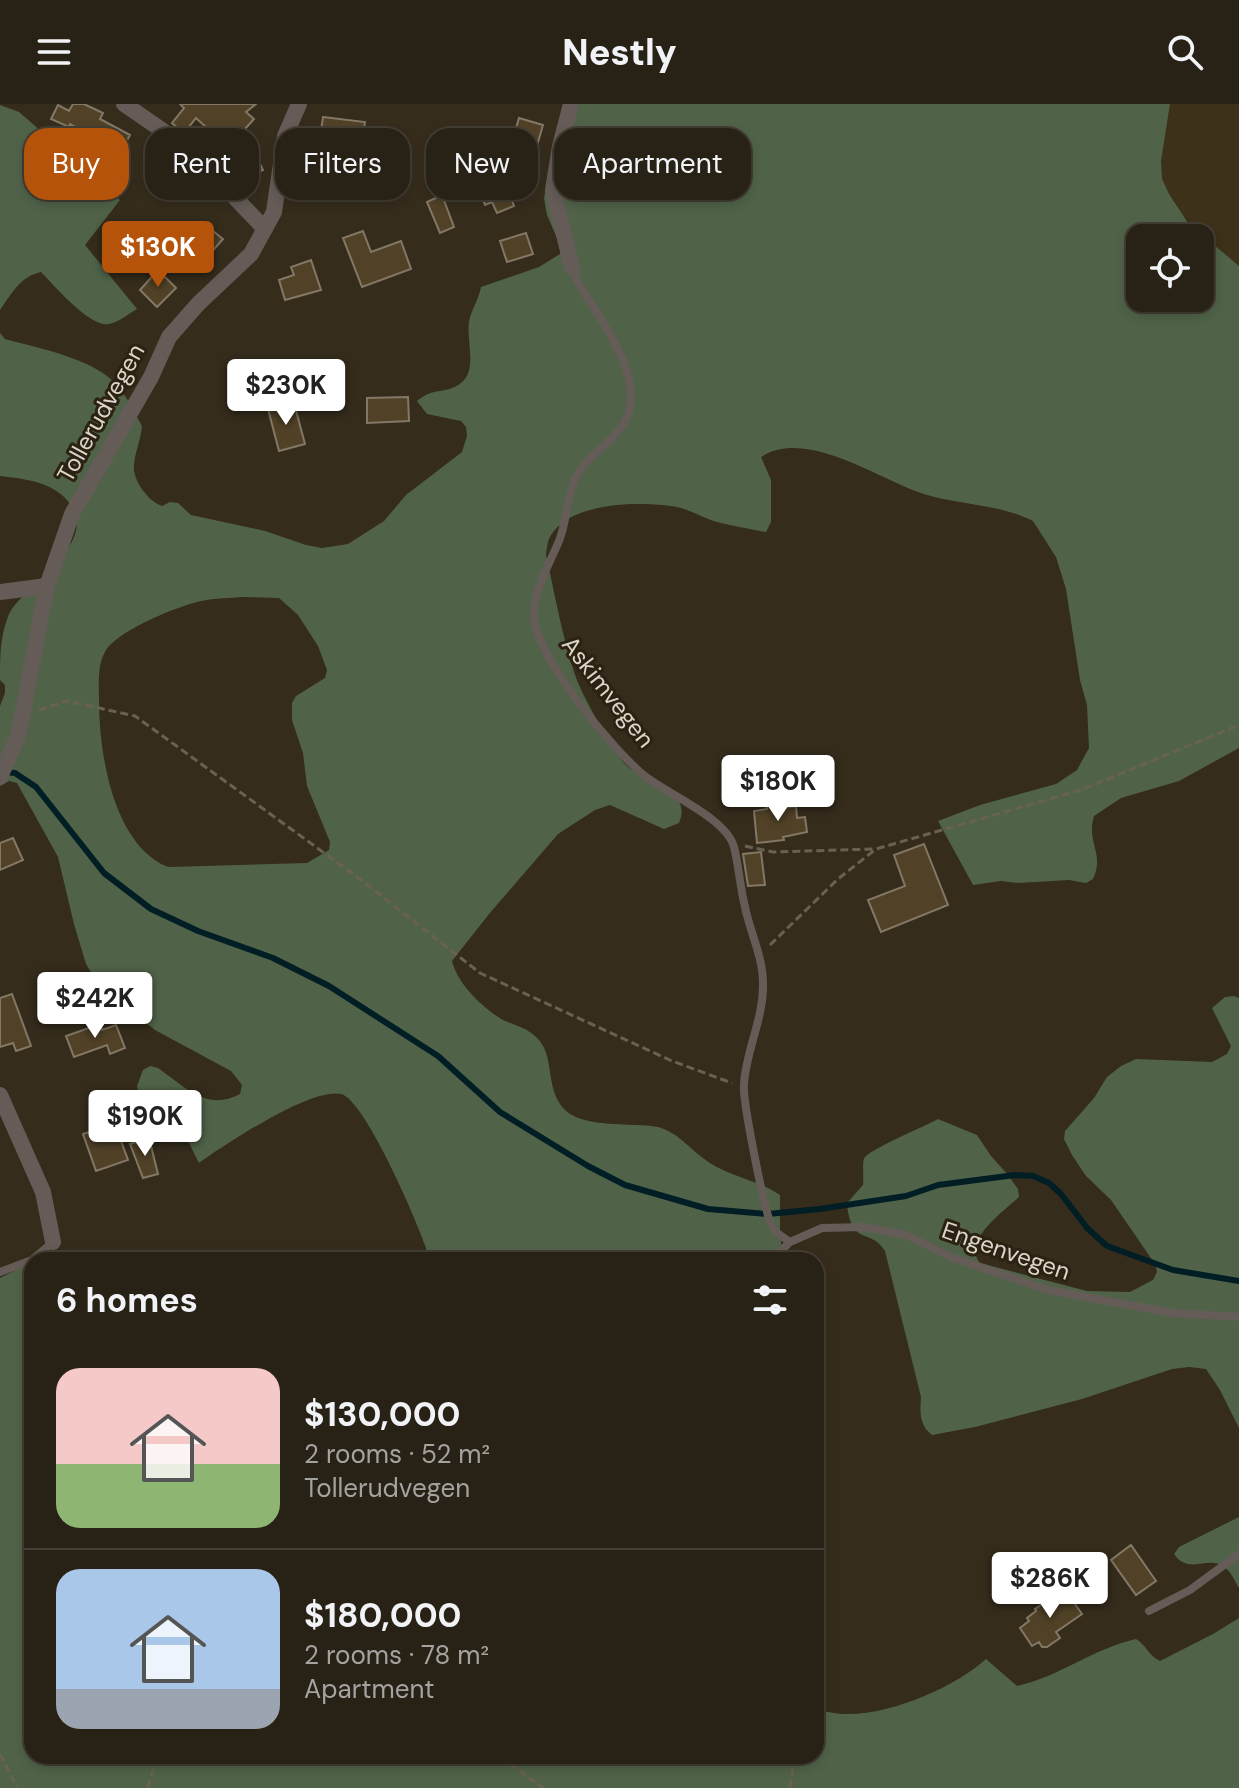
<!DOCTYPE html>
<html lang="en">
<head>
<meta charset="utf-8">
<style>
	:root { --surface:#282115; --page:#30291e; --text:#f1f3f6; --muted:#a5a3a0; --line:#443e34; --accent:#b45309 }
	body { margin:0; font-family:"DM Sans",sans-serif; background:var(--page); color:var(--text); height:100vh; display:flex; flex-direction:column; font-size:30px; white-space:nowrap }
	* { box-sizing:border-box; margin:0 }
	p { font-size:26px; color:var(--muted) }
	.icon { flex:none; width:44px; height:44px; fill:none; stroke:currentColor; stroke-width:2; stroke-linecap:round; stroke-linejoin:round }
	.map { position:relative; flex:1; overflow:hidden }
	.side { position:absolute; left:24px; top:1148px; width:800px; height:512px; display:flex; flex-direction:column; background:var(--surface); border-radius:24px; box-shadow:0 4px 12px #0003,0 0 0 2px var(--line) }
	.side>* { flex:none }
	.hud { position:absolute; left:24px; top:24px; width:800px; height:72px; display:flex; gap:16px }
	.buttons { position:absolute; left:1126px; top:120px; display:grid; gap:16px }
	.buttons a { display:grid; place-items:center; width:88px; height:88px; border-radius:16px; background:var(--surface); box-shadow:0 4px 12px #0003,0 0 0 2px var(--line); font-size:40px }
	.price { position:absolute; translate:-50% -68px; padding:0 18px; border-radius:8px; background:#fff; color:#222; font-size:26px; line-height:52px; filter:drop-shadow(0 2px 4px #0008) }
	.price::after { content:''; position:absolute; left:50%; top:48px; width:24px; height:18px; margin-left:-12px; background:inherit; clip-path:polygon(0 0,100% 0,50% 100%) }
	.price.active { background:var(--accent); color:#fff }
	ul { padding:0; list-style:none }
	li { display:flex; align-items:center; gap:24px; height:200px; padding:0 32px }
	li+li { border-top:2px solid var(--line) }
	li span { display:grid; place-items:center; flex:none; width:224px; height:160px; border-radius:24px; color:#555 }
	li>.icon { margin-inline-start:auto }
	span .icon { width:96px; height:96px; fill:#fffc; stroke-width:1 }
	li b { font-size:34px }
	h2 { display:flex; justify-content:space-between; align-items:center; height:96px; padding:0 32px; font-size:34px }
	.tag { padding:0 28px; border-radius:24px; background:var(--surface); box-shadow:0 4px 12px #0003,0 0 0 2px var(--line); font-size:28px; line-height:72px }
	.tag.active { background:var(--accent); color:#fff }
	header { display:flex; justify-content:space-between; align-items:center; height:104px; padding:0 32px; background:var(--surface); font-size:36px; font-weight:800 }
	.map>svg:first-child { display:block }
</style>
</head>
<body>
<header><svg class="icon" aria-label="menu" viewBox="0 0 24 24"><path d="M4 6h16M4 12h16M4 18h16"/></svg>Nestly<svg class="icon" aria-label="search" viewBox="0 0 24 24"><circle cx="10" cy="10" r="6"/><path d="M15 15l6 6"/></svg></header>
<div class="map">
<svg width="1239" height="1684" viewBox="0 0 1239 1684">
	<rect width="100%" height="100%" fill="#352c1c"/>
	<path fill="#3e311a" d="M 1170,0 L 1239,0 L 1239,162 L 1188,119 L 1169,90 L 1162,75 L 1161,57 Z"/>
	<path fill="#506349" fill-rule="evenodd" d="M 564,0 L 1170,0 L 1161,57 L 1162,75 L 1169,90 L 1188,119 L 1239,162 L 1239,644 L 1179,677 L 1121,694 L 1094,712 C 1086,739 1105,749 1093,775 L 1086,779 L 1069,776 L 1018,779 L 1001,777 L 973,781 L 938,717 L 980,701 L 1056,680 L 1077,666 L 1089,644 L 1087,601 L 1080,576 L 1066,485 L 1056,453 L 1033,417 C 1000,400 959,401 924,390 C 880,376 806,323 761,353 L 771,376 L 771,418 L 766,428 C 750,425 733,422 717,418 C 703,414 691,406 677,403 C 641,397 570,397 550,433 C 547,438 547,445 546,451 C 555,491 562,532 575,571 C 583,594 609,638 623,658 C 640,679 694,683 679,719 L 664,725 L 610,701 L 595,706 L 558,730 L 489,810 L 452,857 C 458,881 483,904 503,916 C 514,921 527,924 536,933 C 556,951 544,984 564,1005 C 583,1025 632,1018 658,1023 C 677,1028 688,1043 703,1054 C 725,1072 757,1075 780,1091 L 780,1132 L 784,1156 L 430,1156 C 423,1129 365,995 341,990 C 311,983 226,1040 199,1059 L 187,1035 L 151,1013 L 139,990 L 137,982 L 143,966 L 150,962 L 158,964 C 185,983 207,1008 240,990 L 242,981 L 231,967 L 155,926 L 107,888 L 95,875 L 86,860 L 74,820 L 58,753 L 17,679 L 9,677 L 0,682 L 0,602 L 5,589 L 5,581 L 0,576 C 0,552 0,532 9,510 C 25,480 98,441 71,401 C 55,378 26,375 0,372 L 0,229 L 5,235 C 38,244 91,254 115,279 C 126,290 134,308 142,322 C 141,335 135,348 134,361 C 132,376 149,398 162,402 L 170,398 L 178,399 L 191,411 L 265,427 L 306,441 L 322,444 L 348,440 L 384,417 L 406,391 L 462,348 L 467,332 L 466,323 L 461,317 L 427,310 L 417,297 C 435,282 446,291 461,279 C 478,266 466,236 469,218 C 471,206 479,195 481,183 L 539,163 L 560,150 L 560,141 L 547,111 L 544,94 ZM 1140,134 L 1200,134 L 1200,194 L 1140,194 ZM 244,493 L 279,494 L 298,511 L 318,542 L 327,566 L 325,574 L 296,592 L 292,599 L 292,616 L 303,649 L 307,682 L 330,738 L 329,746 L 307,759 L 168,763 C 113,741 99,649 99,596 C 99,582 97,562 105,548 C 116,527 178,502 201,497 C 215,494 230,494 244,493 Z
		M 0,1 L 19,8 L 120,96 L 85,141 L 137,205 C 128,210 119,218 109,220 C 90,224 54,181 41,168 C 21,172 11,190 0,206 Z
		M 1234,892 L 1239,894 L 1239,1324 L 1220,1286 L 1206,1265 L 1189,1263 L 1172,1265 L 1082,1295 L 975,1323 L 932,1331 C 919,1321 920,1308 921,1293 L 885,1147 C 871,1123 851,1144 847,1099 L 863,1081 C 864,1073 862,1061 864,1055 C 867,1046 926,1022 938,1015 L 977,1031 L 991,1052 L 1008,1071 L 1018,1085 L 1019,1093 C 1004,1107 961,1137 980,1159 L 1087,1187 L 1130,1188 L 1153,1176 L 1157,1168 L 1155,1160 L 1111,1096 L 1086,1072 L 1072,1051 L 1064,1035 L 1065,1027 L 1094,994 L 1107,973 L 1121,962 L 1136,955 L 1212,958 L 1227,950 L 1231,942 L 1212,904 L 1225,893 Z
		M 61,1146 L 112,1146 L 115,1156 L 36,1156 Z
		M 32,1158 L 32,1652 L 816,1652 L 816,1604 C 862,1625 951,1587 986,1555 L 1017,1582 C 1059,1573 1094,1544 1136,1535 C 1146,1541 1149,1552 1160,1557 L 1213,1530 L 1239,1514 L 1239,1684 L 0,1684 L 0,1174 Z
		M 1239,1413 L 1239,1484 C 1235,1477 1230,1466 1223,1462 C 1208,1452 1188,1471 1174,1450 L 1179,1443 Z"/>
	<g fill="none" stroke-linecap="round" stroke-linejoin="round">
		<path stroke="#021e25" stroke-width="6" d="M 5,668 L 15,669 L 36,683 L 104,769 L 151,805 L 198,827 L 273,854 L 329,882 L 438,952 L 500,1008 L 588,1062 L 625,1081 L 708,1105 L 768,1110 L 820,1105 L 906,1092 L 938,1081 L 1015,1071 L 1033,1072 L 1049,1079 L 1061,1090 L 1088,1125 L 1107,1142 L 1173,1166 L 1239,1177"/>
	</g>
	<path fill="#514227" stroke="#837866" stroke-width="2" d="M 73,0 L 84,0 L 103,9 L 100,15 L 130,31 L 120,49 L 70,20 L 69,23 L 51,15 L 58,1 L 69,7 Z
		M 180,0 L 256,0 L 246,8 L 254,15 L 244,26 L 263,66 L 244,75 L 243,72 L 232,75 L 221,52 L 231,46 L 196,14 L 184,29 L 172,19 L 184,4 Z
		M 323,13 L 365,18 L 361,46 L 357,45 L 346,80 L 322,73 L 328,41 L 319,40 Z
		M 519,14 L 543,21 L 536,45 L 512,38 Z
		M 501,68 L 514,102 L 497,109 L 492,98 L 485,101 L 476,78 Z
		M 442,91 L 454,123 L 440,129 L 427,98 Z
		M 202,118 L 223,135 L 207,153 L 186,136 Z
		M 363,127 L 371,148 L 401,137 L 411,165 L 362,183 L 343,134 Z
		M 526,129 L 533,150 L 507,158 L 500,137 Z
		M 311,156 L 321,186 L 285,196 L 279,176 L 294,171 L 291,163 Z
		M 158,166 L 176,184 L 157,203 L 140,186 Z
		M 408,293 L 409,317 L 367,319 L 367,294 Z
		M 294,299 L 305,340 L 279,347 L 268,305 Z
		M 782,698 L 783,704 L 796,702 L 797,714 L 805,713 L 807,728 L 783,733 L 784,736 L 757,739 L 754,707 L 767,705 L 766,700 Z
		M 13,734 L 23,756 L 0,766 L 0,739 Z
		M 924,740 L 948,801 L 881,828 L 868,796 L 905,782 L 894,751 Z
		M 761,748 L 765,781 L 748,782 L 743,750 Z
		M 12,890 L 31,942 L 16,947 L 13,939 L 0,943 L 0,894 Z
		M 100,920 L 102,926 L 116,921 L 125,944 L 110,950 L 107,941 L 74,953 L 66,932 Z
		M 103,1023 L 105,1029 L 118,1029 L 128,1056 L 96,1067 L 83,1030 Z
		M 149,1034 L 158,1070 L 143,1074 L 130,1040 Z
		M 1131,1441 L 1156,1477 L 1136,1491 L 1111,1456 Z
		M 1064,1485 L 1082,1510 L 1056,1528 L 1060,1534 L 1047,1543 L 1042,1543 L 1039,1538 L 1032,1542 L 1020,1524 L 1029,1517 L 1027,1514 L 1036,1507 L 1035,1505 Z"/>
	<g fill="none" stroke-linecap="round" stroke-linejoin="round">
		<path stroke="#696152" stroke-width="3" stroke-dasharray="8 4" stroke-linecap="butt" d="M 39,606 L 67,597 L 135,612 L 356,772 L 480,869 L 672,957 L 732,979
			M 745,742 L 773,748 L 873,745
			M 770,841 L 838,775 L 876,745 L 1081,686 L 1239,621
			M 0,1650 L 17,1684
			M 500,1652 L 543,1684
			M 148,1684 L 157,1652
			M 790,1684 L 795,1652"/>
		<path stroke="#655c58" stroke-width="8" d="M 572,163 L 577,177 C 598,213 650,276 624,319 C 613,338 591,349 579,368 C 566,389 568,415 559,437 C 549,461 534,485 534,511 C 534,551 614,648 646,673 C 668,690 727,715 734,743 C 739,763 740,783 745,803 C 750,828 763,853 763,879 C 764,914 746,946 744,980 C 742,995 765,1111 772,1122 C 775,1129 784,1134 790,1138
			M 32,1156 L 53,1138
			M 772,1156 L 790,1138 L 822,1124 L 864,1123 L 906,1131 L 951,1153 L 1048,1186 L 1172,1209 L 1239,1213
			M 0,1168 L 32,1156
			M 1149,1507 L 1190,1486 L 1239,1450"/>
		<path stroke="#655c58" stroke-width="16" d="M 124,0 L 172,33 L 199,56 L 265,125
			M 571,0 L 560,42 L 553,86 L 572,163
			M 0,488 L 47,482
			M 0,673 L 18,632 L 47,482 L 72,410 L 151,273 L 169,233 L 198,200 L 251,150 L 274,108 L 285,32 L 299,0
			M 0,991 L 43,1088 L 53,1138"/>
	</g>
	<g text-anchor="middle" stroke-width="6" stroke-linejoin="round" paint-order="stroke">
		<g font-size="24" fill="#dad4ca" stroke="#2b2212">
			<text transform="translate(101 309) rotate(-61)" y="8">Tollerudvegen</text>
			<text transform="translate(608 588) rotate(52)" y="8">Askimvegen</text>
			<text transform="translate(1006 1147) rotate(19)" y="8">Engenvegen</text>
		</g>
	</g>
</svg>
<div class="buttons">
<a><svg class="icon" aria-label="locate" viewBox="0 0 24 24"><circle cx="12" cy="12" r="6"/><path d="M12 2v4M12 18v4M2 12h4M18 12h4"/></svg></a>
</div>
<b class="price active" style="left:158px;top:185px">$130K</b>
<b class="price" style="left:286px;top:323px">$230K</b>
<b class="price" style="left:778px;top:719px">$180K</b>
<b class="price" style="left:95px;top:936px">$242K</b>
<b class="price" style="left:145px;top:1054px">$190K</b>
<b class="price" style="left:1050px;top:1516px">$286K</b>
<div class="hud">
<a class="tag active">Buy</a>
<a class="tag">Rent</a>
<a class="tag">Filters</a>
<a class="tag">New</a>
<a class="tag">Apartment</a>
</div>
<section class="side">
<h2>6 homes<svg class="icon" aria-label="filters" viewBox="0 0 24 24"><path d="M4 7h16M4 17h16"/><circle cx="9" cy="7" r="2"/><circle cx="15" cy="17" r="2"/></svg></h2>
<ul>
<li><span style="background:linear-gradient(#f6c9c9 60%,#8fb573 0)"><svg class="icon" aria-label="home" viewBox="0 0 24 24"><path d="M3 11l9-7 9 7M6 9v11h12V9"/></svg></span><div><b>$130,000</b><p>2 rooms · 52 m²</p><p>Tollerudvegen</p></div></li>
<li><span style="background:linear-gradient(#a9c7e8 75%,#9aa5b1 0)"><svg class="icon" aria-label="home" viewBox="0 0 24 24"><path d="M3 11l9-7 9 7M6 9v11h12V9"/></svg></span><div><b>$180,000</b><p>2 rooms · 78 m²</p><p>Apartment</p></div></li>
</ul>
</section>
</div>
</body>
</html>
